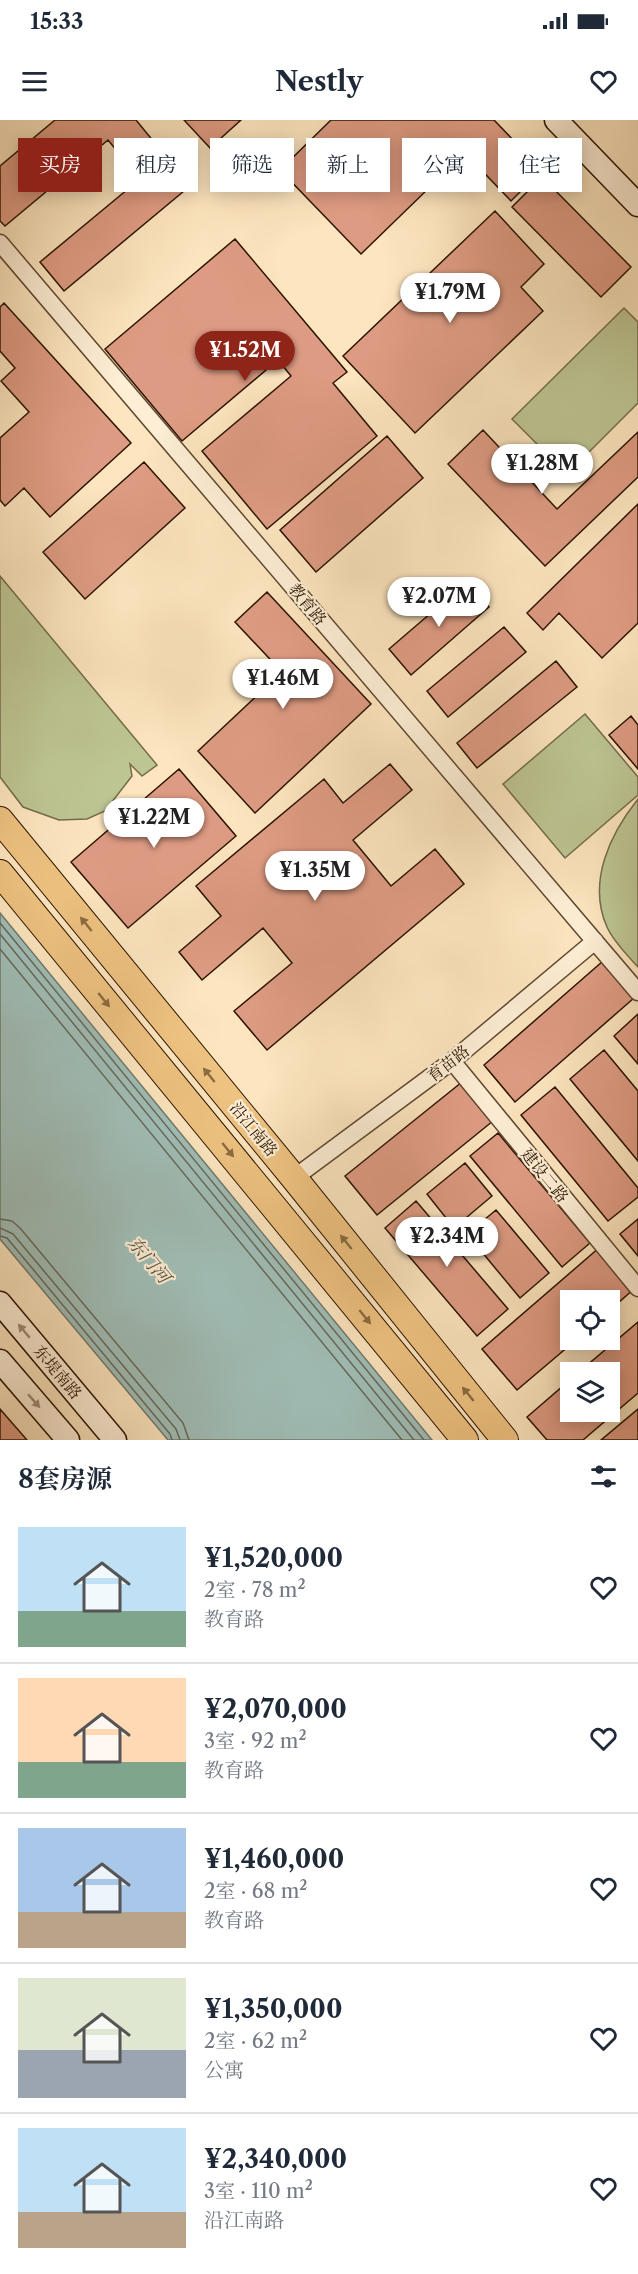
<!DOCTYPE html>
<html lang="zh">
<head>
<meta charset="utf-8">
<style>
	:root { --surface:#fff; --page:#f6f6f7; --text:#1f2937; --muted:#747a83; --line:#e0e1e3; --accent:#8f2418 }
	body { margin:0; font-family:"Libre Caslon Text","Noto Serif SC",serif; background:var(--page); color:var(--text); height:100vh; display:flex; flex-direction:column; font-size:22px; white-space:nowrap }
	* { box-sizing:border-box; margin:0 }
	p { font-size:20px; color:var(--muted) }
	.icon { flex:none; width:33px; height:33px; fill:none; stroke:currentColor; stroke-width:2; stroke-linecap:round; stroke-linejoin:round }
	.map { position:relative; height:1320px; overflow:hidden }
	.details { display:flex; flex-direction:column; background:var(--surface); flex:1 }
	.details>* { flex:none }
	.guide { position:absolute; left:18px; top:18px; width:603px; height:54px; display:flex; gap:12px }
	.buttons { position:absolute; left:560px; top:1170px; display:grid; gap:12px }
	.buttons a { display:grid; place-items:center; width:60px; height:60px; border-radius:0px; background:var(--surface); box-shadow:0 3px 15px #0003; font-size:30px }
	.price { position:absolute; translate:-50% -51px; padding:0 14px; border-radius:21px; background:#fff; color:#222; font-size:20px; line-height:39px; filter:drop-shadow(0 2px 3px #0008) }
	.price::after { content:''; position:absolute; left:50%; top:36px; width:18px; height:14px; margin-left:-9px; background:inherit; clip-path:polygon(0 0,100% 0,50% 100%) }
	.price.selected { background:var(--accent); color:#fff }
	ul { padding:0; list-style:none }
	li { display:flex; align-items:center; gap:18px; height:150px; padding:0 18px }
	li+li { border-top:2px solid var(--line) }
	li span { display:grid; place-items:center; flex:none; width:168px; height:120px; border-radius:0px; color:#555 }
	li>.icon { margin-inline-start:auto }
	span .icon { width:72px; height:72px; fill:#fffc; stroke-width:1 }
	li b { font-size:26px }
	h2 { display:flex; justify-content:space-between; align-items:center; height:72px; padding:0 18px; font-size:26px }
	.pill { padding:0 21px; border-radius:0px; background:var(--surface); box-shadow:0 3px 15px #0003; font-size:21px; line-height:54px }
	.pill.selected { background:var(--accent); color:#fff }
	.status { display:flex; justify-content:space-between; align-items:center; height:42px; padding:0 30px; background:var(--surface); direction:ltr }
	.status svg { height:16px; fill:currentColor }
	header { display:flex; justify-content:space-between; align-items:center; height:78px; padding:0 18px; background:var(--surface); font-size:27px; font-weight:700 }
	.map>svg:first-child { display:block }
</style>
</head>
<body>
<div class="status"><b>15:33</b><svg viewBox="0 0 49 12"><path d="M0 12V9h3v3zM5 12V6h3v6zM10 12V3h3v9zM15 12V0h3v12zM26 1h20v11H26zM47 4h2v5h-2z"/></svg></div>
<header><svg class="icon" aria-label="menu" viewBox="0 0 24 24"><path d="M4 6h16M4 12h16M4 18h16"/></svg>Nestly<svg class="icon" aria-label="heart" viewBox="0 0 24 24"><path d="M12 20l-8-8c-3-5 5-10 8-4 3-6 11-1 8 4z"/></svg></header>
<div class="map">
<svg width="638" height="1320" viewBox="0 0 638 1320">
	<rect width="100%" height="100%" fill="#fce5bf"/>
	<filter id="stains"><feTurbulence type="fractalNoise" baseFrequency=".00333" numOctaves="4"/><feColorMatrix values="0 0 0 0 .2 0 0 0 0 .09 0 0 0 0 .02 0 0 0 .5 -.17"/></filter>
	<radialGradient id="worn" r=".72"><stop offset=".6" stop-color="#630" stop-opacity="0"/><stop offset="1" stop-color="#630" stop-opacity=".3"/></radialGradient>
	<path fill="#bdc593" stroke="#746c4a" stroke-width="1.5" d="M 624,188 L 638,202 L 638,283 L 567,354 L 512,299 Z
		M 0,456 L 157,645 L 142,656 L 130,644 L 132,656 L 105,691 L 87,699 L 59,700 L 23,687 L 0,657 Z
		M 585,594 L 638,657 L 638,675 L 565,738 L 503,664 Z
		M 638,679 L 638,847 C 628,836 613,821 607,807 C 587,762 610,714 638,679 Z"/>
	<path fill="#a0beb7" stroke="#717a6e" stroke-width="1.5" d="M 0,793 L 432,1320 L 168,1320 L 0,1119 Z"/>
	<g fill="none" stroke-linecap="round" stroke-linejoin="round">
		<path stroke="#66695c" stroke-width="1.5" d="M 0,803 L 424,1320
			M 0,814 L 414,1320
			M 0,829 L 402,1320
			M 0,1099 L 12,1101 L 20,1108 L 183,1303 L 189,1320
			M 0,1108 L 13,1114 L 176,1309 L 180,1320
			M 0,1116 L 7,1118 L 170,1314 L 172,1320"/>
	</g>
	<path fill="#de9b83" stroke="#2b1400" stroke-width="1.5" d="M 55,0 L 136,0 L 190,66 L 64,171 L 40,142 L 140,59 L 108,20 L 5,106 L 0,101 L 0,46 Z
		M 184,0 L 241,0 L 210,28 Z
		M 331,0 L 494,0 L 542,50 L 511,81 L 465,33 L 361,134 L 280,50 Z
		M 542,57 L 631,147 L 601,177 L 512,87 Z
		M 495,91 L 544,144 L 521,167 L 543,191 L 415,313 L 343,236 Z
		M 235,119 L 347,252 L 333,263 L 377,316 L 267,409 L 202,331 L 291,256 L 278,240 L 182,321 L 105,229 Z
		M 4,183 L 131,323 L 50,397 L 24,368 L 5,386 L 0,380 L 0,318 L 29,292 L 1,261 L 15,248 L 0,231 L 0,187 Z
		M 483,310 L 557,389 L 638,312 L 638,357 L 545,446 L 448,344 Z
		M 387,316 L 423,358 L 316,452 L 280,410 Z
		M 144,342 L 185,388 L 85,479 L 43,432 Z
		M 638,384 L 638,503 L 602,538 L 559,493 L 543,510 L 527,493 Z
		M 467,462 L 489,487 L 411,555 L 389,529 Z
		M 267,472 L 371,584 L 255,693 L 198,631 L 282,552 L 235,502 Z
		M 504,507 L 526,532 L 448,597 L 427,571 Z
		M 556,541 L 577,567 L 477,648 L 457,623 Z
		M 631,596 L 638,605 L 638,649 L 609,615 Z
		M 390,644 L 412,670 L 353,720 L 391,766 L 435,729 L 464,764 L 267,930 L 234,891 L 292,843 L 263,808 L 202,860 L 179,832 L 221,796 L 196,766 L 324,659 L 343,683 Z
		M 179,649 L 236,716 L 128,808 L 71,742 Z
		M 603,841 L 634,878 L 515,982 L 484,945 Z
		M 638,894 L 638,944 L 614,916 Z
		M 604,930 L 638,971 L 638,1041 L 570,959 Z
		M 462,962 L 493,1001 L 377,1095 L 345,1056 Z
		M 555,967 L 638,1068 L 638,1077 L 608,1101 L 521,995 Z
		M 498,1013 L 590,1123 L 562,1147 L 470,1036 Z
		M 465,1043 L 492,1076 L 454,1108 L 427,1074 Z
		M 416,1081 L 508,1189 L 477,1216 L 385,1108 Z
		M 496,1090 L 549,1153 L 520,1178 L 467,1114 Z
		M 638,1099 L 638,1136 L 620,1114 Z
		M 600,1127 L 635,1168 L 609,1191 L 609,1180 L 570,1180 L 570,1220 L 576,1220 L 517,1270 L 482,1229 Z
		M 638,1202 L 638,1273 L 583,1320 L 547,1320 L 527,1297 L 570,1260 L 570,1292 L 609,1292 L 609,1252 L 579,1252 Z
		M 0,1289 L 27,1320 L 0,1320 Z
		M 638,1289 L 638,1320 L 601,1320 Z"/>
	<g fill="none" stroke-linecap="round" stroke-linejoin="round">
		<defs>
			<path id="street" d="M 0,123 L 638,872
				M 452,941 L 638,1168
				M 294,1058 L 452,941 L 595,821"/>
			<path id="secondary" d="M 556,0 L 638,85
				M 0,1183 L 115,1320
				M 0,1241 L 68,1320"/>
			<path id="primary" d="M 0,700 L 294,1058 L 505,1320
				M 0,753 L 465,1320"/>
		</defs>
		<use href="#street" stroke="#5f4830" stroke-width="19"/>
		<use href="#secondary" stroke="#2b1400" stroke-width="25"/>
		<use href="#primary" stroke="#2b1400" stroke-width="28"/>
		<use href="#street" stroke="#fdeed5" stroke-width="16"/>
		<use href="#secondary" stroke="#fdeed5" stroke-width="22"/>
		<use href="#primary" stroke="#eec280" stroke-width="26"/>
	</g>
	<defs><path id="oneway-solid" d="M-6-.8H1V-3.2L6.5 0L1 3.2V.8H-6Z" transform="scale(1.5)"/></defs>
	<g fill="#8c6b40">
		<use href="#oneway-solid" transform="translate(86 804) rotate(-129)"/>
		<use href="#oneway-solid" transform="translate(104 880) rotate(51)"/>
		<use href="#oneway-solid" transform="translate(209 955) rotate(-129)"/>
		<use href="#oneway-solid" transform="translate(228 1030) rotate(51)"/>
		<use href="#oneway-solid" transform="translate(346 1122) rotate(-129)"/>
		<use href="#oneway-solid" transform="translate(365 1197) rotate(51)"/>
		<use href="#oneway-solid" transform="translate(468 1274) rotate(-129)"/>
	</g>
	<g fill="#9e8c75">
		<use href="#oneway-solid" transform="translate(24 1211) rotate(-130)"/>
		<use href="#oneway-solid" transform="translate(34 1281) rotate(49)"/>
	</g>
	<g text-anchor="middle" stroke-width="4.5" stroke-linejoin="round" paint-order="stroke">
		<g font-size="16" fill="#2b1400" stroke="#fdeed5">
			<text transform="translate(308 484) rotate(50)" y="6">教育路</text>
			<text transform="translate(448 943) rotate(-38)" y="6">育苗路</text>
			<text transform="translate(254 1009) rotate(51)" y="6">沿江南路</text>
			<text transform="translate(545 1055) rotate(51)" y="6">建设二路</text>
			<text transform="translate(58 1252) rotate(50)" y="6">东堤南路</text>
		</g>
		<g font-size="18" font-style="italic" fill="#545040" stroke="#fdeed5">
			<text transform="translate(149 1140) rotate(50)" y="6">东门河</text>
		</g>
	</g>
	<rect width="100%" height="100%" filter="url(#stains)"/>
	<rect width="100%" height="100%" fill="url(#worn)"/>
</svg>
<div class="buttons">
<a><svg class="icon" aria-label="locate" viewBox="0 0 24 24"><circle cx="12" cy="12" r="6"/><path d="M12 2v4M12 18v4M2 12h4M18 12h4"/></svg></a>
<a><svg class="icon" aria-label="layers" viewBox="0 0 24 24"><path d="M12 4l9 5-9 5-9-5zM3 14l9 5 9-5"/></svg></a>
</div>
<b class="price" style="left:450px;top:204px">¥1.79M</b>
<b class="price selected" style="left:245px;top:262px">¥1.52M</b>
<b class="price" style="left:542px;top:375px">¥1.28M</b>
<b class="price" style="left:439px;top:508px">¥2.07M</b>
<b class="price" style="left:283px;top:590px">¥1.46M</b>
<b class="price" style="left:154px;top:729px">¥1.22M</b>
<b class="price" style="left:315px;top:782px">¥1.35M</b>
<b class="price" style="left:447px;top:1148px">¥2.34M</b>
<div class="guide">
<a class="pill selected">买房</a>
<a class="pill">租房</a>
<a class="pill">筛选</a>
<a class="pill">新上</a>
<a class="pill">公寓</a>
<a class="pill">住宅</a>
</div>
</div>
<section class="details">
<h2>8套房源<svg class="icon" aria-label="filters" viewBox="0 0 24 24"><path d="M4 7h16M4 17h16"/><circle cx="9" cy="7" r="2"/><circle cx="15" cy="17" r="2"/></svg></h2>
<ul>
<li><span style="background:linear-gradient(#bfe0f5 70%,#7fa58c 0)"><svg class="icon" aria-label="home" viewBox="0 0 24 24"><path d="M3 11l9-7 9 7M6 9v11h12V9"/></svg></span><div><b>¥1,520,000</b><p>2室 · 78 m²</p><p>教育路</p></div><svg class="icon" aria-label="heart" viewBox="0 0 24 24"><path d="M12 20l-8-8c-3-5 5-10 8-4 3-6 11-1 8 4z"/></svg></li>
<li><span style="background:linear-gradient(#ffd9b3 70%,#7fa58c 0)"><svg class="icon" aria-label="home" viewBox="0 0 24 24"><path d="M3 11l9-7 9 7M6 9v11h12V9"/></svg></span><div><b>¥2,070,000</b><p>3室 · 92 m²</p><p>教育路</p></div><svg class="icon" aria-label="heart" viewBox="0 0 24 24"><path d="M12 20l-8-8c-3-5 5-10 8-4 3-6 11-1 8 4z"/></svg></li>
<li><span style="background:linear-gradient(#a9c7e8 70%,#b9a48a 0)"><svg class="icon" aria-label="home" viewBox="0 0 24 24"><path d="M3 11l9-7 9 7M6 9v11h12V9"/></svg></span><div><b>¥1,460,000</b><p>2室 · 68 m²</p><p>教育路</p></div><svg class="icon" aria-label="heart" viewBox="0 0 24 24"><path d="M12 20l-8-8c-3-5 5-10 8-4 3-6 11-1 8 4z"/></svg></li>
<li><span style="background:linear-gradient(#dfe7d0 60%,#9aa5b1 0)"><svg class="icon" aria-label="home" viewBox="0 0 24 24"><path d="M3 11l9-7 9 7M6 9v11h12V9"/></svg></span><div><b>¥1,350,000</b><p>2室 · 62 m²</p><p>公寓</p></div><svg class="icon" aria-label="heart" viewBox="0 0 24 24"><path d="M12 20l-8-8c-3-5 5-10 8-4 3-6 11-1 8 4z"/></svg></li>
<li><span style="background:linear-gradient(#bfe0f5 70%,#b9a48a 0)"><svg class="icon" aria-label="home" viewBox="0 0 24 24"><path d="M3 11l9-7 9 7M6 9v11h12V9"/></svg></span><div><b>¥2,340,000</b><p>3室 · 110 m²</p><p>沿江南路</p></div><svg class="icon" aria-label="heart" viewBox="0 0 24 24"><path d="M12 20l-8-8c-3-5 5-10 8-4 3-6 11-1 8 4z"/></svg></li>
</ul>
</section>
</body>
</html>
